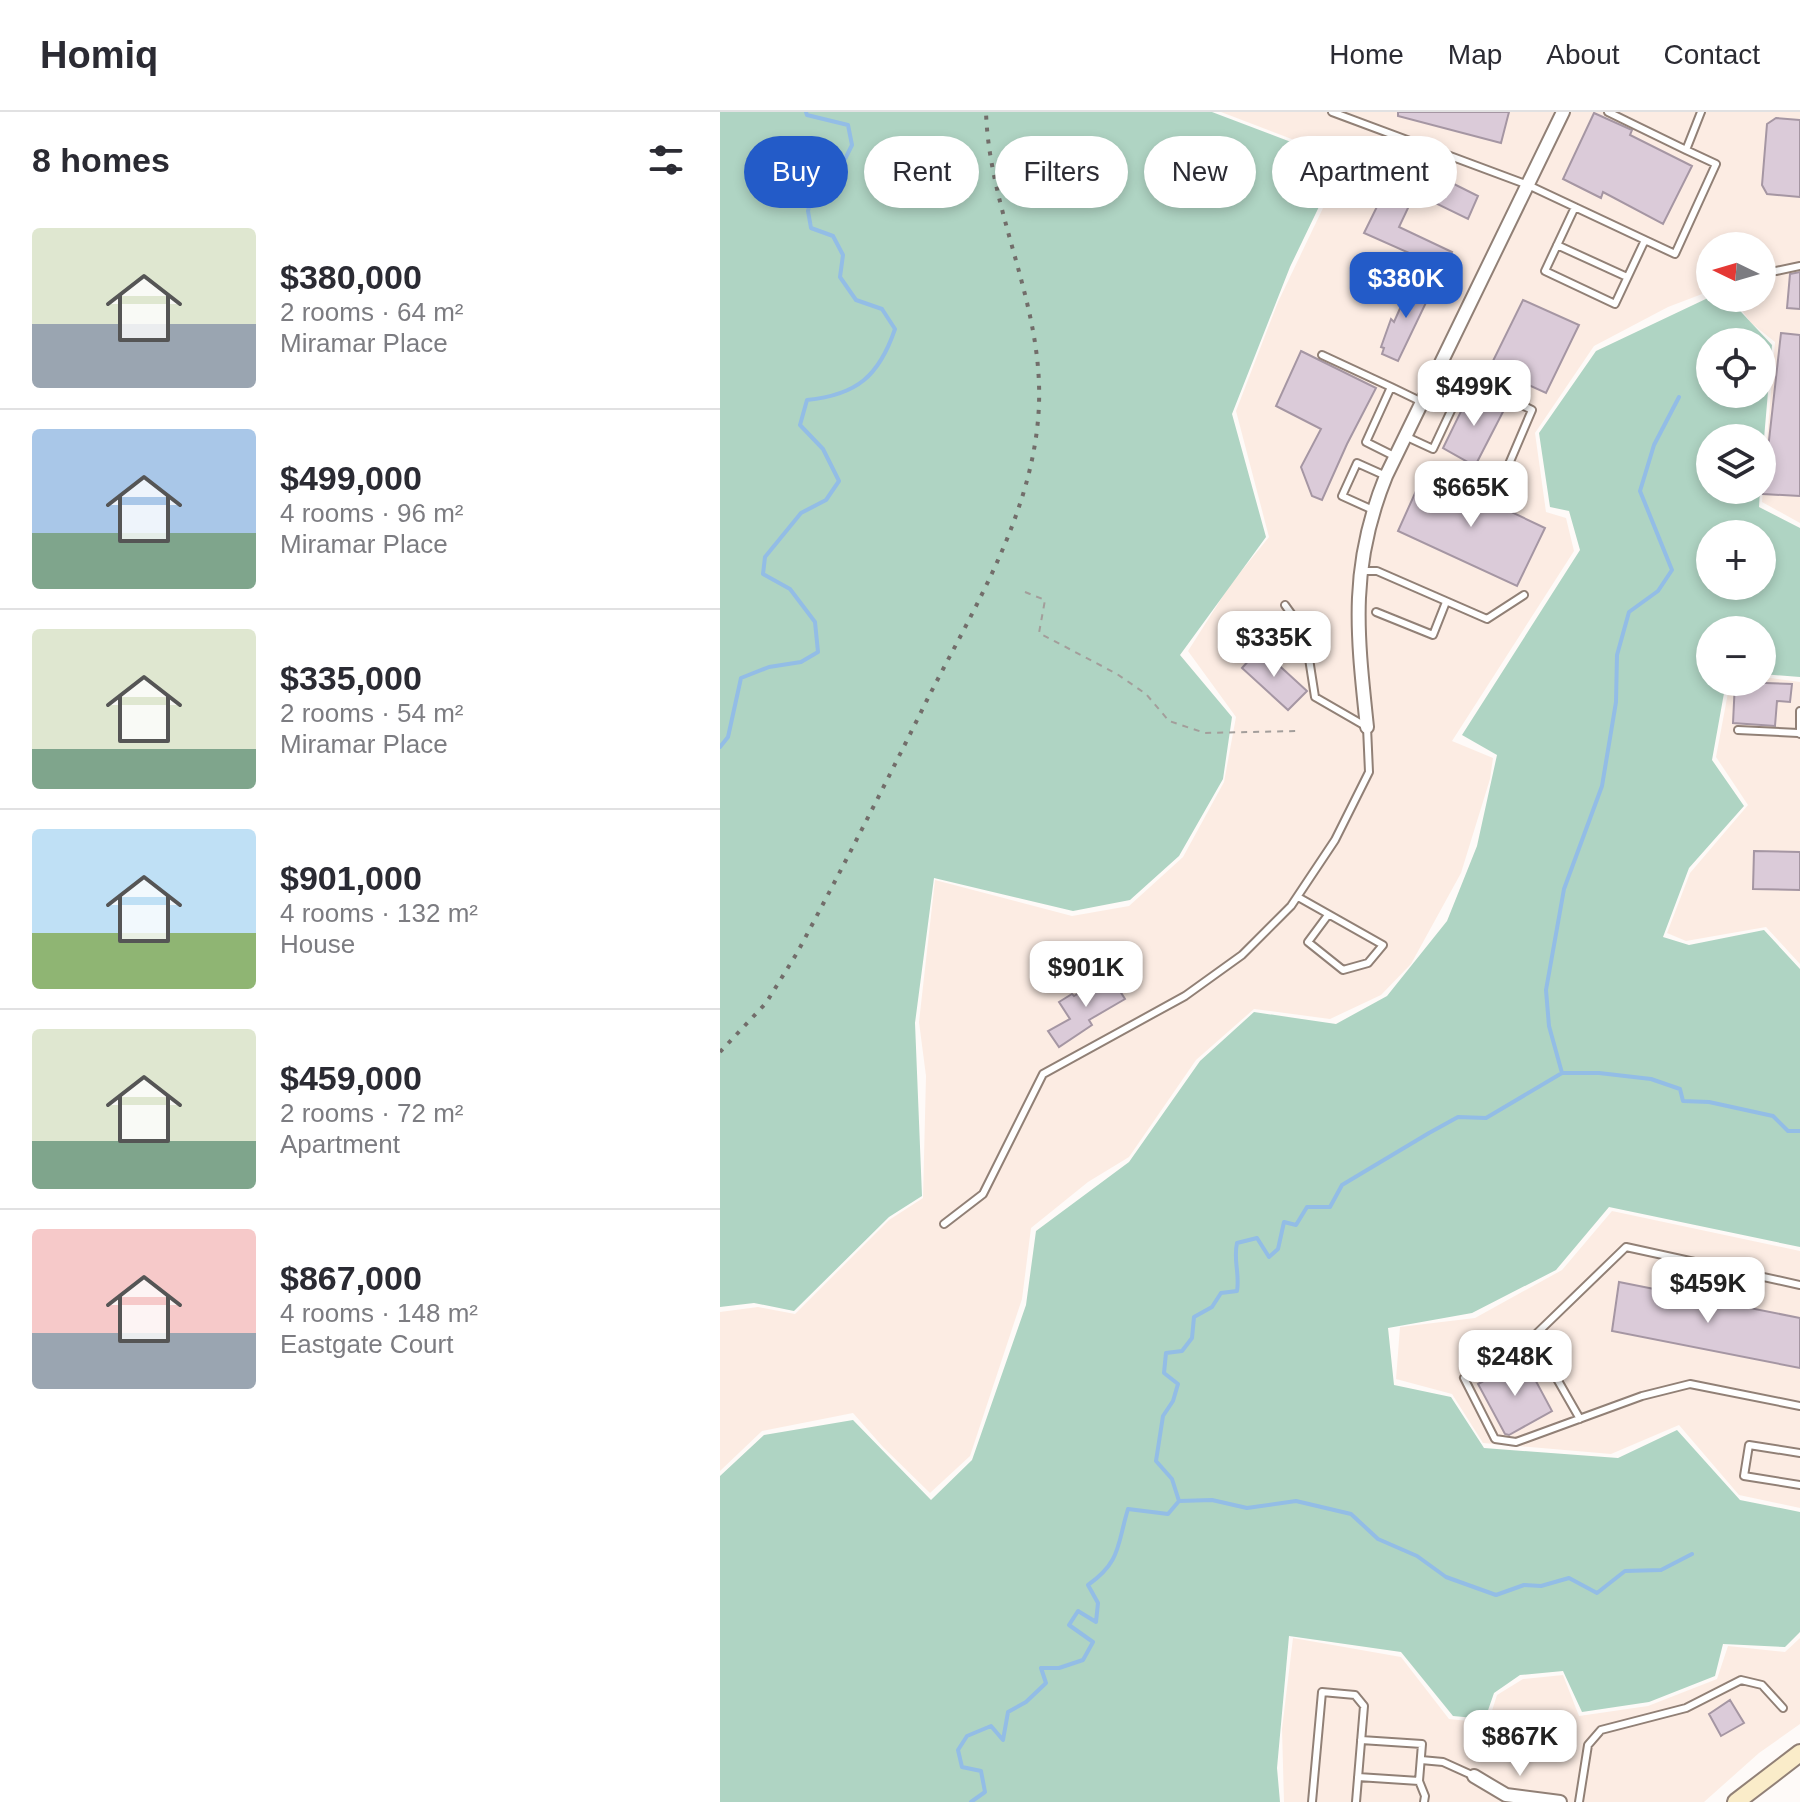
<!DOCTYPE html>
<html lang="en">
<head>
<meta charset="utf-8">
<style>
	:root { --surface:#fff; --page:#f2f2f3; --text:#2b2b33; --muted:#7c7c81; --line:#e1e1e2; --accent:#235bc8 }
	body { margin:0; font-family:Arial,sans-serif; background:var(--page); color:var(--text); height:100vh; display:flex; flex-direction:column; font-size:30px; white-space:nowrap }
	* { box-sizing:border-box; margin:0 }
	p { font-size:26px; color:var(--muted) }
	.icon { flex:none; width:44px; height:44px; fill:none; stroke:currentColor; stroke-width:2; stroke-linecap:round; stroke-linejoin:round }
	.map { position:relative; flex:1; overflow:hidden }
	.drawer { display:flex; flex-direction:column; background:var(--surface); width:720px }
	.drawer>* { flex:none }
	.guide { position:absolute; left:24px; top:24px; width:760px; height:72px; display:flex; gap:16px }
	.needle { width:52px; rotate:275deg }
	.buttons { position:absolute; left:976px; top:120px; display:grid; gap:16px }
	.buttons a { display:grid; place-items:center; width:80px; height:80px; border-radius:50%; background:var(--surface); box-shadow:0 4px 12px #0003; font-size:40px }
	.price { position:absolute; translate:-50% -68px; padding:0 18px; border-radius:16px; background:#fff; color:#222; font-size:26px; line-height:52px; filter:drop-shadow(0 2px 4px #0008) }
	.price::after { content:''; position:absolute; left:50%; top:48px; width:24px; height:18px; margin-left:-12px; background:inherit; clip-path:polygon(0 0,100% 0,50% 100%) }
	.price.active { background:var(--accent); color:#fff }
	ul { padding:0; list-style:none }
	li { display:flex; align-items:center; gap:24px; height:200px; padding:0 32px }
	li+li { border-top:2px solid var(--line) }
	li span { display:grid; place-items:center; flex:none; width:224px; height:160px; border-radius:8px; color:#555 }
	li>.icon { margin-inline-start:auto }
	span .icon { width:96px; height:96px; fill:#fffc; stroke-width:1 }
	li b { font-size:34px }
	h2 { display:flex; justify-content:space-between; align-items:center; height:96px; padding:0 32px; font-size:34px }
	.chip { padding:0 28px; border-radius:36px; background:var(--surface); box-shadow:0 4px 12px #0003; font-size:28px; line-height:72px }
	.chip.active { background:var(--accent); color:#fff }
	header { display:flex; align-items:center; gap:48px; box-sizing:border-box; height:112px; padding:0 40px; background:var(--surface); border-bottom:2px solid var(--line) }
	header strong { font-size:38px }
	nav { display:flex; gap:44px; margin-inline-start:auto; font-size:28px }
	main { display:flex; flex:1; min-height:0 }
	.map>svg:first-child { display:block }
</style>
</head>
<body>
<header>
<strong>Homiq</strong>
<nav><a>Home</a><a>Map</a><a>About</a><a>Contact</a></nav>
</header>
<main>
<section class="drawer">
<h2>8 homes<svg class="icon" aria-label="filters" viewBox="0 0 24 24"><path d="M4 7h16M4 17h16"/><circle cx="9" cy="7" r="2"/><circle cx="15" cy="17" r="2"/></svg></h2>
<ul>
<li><span style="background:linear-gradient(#dfe7d0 60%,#9aa5b1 0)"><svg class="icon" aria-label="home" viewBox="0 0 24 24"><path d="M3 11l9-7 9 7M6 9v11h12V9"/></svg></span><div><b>$380,000</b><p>2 rooms · 64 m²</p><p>Miramar Place</p></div></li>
<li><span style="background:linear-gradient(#a9c7e8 65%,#7fa58c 0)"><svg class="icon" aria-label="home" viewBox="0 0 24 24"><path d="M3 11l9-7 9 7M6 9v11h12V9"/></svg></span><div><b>$499,000</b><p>4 rooms · 96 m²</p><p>Miramar Place</p></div></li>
<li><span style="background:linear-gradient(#dfe7d0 75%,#7fa58c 0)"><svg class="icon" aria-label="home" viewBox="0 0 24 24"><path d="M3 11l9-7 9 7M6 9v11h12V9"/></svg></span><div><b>$335,000</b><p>2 rooms · 54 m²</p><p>Miramar Place</p></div></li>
<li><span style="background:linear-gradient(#bfe0f5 65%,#8fb573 0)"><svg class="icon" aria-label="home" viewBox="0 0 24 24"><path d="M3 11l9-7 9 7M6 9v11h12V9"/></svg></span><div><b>$901,000</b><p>4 rooms · 132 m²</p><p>House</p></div></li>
<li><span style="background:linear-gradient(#dfe7d0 70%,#7fa58c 0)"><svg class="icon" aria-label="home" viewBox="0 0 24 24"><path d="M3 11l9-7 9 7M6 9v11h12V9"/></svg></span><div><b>$459,000</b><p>2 rooms · 72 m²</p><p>Apartment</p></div></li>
<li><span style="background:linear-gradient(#f6c9c9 65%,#9aa5b1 0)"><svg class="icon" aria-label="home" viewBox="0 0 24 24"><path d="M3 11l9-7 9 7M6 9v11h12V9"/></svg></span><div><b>$867,000</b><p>4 rooms · 148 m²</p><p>Eastgate Court</p></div></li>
</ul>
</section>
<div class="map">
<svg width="1080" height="1690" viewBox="0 0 1080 1690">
	<rect width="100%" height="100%" fill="#fefaf8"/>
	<path fill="#fcece3" d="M 501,0 L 1080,0 L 1080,411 L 1042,390 L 1055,230 L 1031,211 L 1013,186 L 1042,186 L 1042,134 L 990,134 L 990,179 L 948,195 L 874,234 L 815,321 L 826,400 L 846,406 L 854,439 L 732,629 L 773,646 L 770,667 L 741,761 L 691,852 L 661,883 L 610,907 L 534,897 L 476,948 L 409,1045 L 368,1070 L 311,1116 L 302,1187 L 250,1344 L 210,1381 L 163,1335 L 133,1301 L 42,1319 L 0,1359 L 0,1200 L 38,1195 L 75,1202 L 169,1108 L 203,1086 L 206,964 L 199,910 L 215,768 L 352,804 L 409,794 L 463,745 L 504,670 L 516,605 L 468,539 L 510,473 L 549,425 L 516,299 L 558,190 L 626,48 Z
		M 1042,565 L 1080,570 L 1080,852 L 1046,815 L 966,829 L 947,821 L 970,761 L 1028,693 L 996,645 L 1010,570 L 1042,570 Z
		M 892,1099 L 1080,1139 L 1080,1396 L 1019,1383 L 959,1313 L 891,1342 L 763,1331 L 732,1282 L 676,1267 L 680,1215 L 755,1206 L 842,1158 Z
		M 573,1526 L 681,1545 L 729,1607 L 768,1611 L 777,1583 L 803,1567 L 843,1563 L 859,1604 L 928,1594 L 997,1567 L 1008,1534 L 1065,1540 L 1080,1526 L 1080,1612 L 1039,1641 L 984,1690 L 564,1690 L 562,1617 Z"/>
	<path fill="#afd4c3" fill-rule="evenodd" d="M 0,0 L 492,0 L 621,49 L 570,155 L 512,302 L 546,425 L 460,543 L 512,605 L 503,667 L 459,744 L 410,788 L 353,799 L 214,766 L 195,911 L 202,1084 L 169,1105 L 74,1199 L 34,1191 L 0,1195 Z
		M 990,185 L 1008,186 L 1052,233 L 1042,350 L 1042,326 L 990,326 L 990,378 L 1040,378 L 1039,395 L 1080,416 L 1080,565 L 1042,562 L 1042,518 L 990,518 L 990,570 L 1006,570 L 992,648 L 1024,694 L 969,756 L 943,825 L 969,833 L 1044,818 L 1080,857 L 1080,1135 L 889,1095 L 836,1158 L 752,1201 L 668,1216 L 674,1273 L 731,1285 L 764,1336 L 898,1346 L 957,1318 L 1020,1388 L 1080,1400 L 1080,1520 L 1065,1535 L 1003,1532 L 995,1564 L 929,1590 L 862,1600 L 843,1559 L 800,1563 L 774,1581 L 765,1607 L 733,1604 L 681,1540 L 569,1524 L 557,1656 L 560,1690 L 0,1690 L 0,1364 L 44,1323 L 133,1308 L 211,1388 L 252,1348 L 306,1193 L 316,1119 L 409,1050 L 480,949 L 534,900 L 616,912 L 667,884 L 727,809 L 757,734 L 777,643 L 742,623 L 860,438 L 849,399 L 830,395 L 819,321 L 876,239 ZM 990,230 L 1042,230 L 1042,282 L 990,282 ZM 990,422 L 1042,422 L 1042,474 L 990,474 Z"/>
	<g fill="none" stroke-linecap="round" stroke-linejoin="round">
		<path stroke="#93bde6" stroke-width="4" d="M 0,635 L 8,625 L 21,566 L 49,555 L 81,550 L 98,540 L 95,510 L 70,477 L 43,462 L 45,445 L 81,401 L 106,388 L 119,369 L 103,337 L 80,313 L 87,288 C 137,283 159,264 175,217 L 162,197 L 136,188 L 120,165 L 123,143 L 113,124 L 91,116 L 88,99 L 93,77 L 124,49 L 132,33 L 128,13 L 87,3 L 86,0
			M 842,961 L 829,914 L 826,878 L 844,777 L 882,674 L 896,590 L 897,543 L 909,500 L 938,479 L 952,458 L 920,379 L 934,333 L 959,285
			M 459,1389 L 492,1388 L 527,1396 L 576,1389 L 631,1402 L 658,1427 L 697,1444 L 726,1465 L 776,1483 L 804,1473 L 821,1474 L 849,1466 L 877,1481 L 905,1459 L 941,1458 L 972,1442
			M 251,1690 L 265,1680 L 261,1659 L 242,1655 L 238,1638 L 247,1624 L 271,1614 L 283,1628 L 288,1600 L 306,1590 L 326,1571 L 321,1556 L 339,1556 L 363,1548 L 373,1530 L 349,1513 L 358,1499 L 376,1510 L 378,1491 L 368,1473 C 401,1450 397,1433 408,1397 L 448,1402 L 459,1389 L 452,1367 L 436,1349 L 443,1304 L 453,1289 L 458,1272 L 444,1261 L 446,1241 L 462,1239 L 472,1226 L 474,1205 L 492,1195 L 501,1181 L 517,1179 C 520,1161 513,1149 517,1131 L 537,1126 L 549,1145 L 558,1137 L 564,1110 L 576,1113 L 587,1095 L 610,1095 L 622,1073 L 709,1021 L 738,1005 L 766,1006 L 842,961 L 879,961 L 931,967 L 960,977 L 963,989 L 989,990 L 1053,1004 L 1068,1019 L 1080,1019"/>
	</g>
	<path fill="#dbcbd9" stroke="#a596a3" stroke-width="2" d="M 678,0 L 789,0 L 781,31 L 678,4 Z
		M 874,1 L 912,18 L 910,23 L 972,54 L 943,112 L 883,80 L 881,86 L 843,67 Z
		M 1056,6 L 1080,8 L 1080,85 L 1047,82 L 1042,73 L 1047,12 Z
		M 676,56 L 704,57 L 758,84 L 748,107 L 695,81 L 679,115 L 732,140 L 723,156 L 644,121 Z
		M 1080,160 L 1080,197 L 1067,196 L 1070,162 Z
		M 693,167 L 713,176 L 678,249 L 662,242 L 664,236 L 661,235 L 671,207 L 674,210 Z
		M 803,188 L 859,213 L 826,281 L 770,255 Z
		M 1061,221 L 1080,223 L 1080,384 L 1043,382 Z
		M 581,239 L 656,276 L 627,332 L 602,388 L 592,384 L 581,355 L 601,317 L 556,294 Z
		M 751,279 L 786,294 L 755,354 L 723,336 Z
		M 705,359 L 825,416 L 797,474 L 678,419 Z
		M 540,536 L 587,579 L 568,598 L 522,556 Z
		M 1015,570 L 1072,572 L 1070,590 L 1057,589 L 1055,614 L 1013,611 Z
		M 1034,739 L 1080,740 L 1080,778 L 1033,777 Z
		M 389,862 L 405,887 L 369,908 L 372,913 L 339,935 L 328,919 L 350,907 L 339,890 L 352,882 L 354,884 Z
		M 899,1170 L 1080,1206 L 1080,1256 L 892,1219 Z
		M 804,1247 L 832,1299 L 789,1323 L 785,1322 L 758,1272 Z
		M 1010,1588 L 1024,1611 L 1001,1624 L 989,1602 Z"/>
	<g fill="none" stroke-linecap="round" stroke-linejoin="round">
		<defs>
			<path id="lane" d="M 612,0 L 808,73 L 925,128 L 895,192 L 825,159 L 855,95
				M 888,0 L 966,38 L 981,0
				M 925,128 L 955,142 L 996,52 L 966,38
				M 837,133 L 907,165
				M 1056,159 L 1080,154
				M 602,243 L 671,275
				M 743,273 L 757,271 L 812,298 L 783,366
				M 687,325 L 713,337 L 743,273 L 717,262
				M 676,345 L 646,330 L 671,275 L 702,290
				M 653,398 L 622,384 L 637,351 L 666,364
				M 640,459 L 657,459 L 767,507 L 804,483
				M 656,500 L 713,523 L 726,490
				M 1080,599 L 1080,622
				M 1018,618 L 1078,621
				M 578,785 L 663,833 L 648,851 L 623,858 L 588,830 L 608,803
				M 224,1112 L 263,1082 L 323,962 L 465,884 L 522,843 L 571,794 L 615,728 L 649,660 L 647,615 L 595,585 L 585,521 L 565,493
				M 1080,1173 L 906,1135 L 813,1225 L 744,1266 L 775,1327 L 796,1330 L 922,1284 L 970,1272 L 1080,1294
				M 813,1225 L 860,1307
				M 1080,1341 L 1029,1333 L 1024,1364 L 1080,1373
				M 641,1628 L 702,1632 L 699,1669
				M 701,1648 L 723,1650 L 754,1664
				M 638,1665 L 699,1669 L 705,1684 L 704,1690
				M 592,1690 L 602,1580 L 635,1583 L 644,1594 L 636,1690
				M 859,1690 L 868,1633 L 881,1618 L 966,1596 L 1021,1568 L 1042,1573 L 1063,1596"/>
			<path id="street" d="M 647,615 C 637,521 629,455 666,364 L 843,0
				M 754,1664 L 786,1683 L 840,1690"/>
			<path id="secondary" d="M 1016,1690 L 1080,1641"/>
		</defs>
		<use href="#lane" stroke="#918076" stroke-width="10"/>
		<use href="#street" stroke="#918076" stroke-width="16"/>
		<use href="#secondary" stroke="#918076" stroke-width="20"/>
		<path stroke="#a39e9b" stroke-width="2" stroke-dasharray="6 6" stroke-linecap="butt" d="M 305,480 L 325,488 L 319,521 L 397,562 L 426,582 L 449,609 L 485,621 L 579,619"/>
		<use href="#lane" stroke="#fff" stroke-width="6"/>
		<use href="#street" stroke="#fff" stroke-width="12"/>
		<use href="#secondary" stroke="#faecc9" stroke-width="16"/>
		<path stroke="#726d6a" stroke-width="4" stroke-dasharray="4 8" stroke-linecap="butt" d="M 0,940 L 46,891 L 77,841 C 122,757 165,673 207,588 C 257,490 323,386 319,272 C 316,179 269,93 266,0"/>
	</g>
</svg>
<div class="buttons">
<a><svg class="needle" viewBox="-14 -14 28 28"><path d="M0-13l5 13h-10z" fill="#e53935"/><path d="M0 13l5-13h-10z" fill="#7c7c81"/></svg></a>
<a><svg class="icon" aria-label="locate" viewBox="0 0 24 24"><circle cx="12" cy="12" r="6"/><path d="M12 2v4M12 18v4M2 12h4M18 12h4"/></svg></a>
<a><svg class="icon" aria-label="layers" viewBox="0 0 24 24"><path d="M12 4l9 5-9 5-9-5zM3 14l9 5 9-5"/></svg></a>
<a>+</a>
<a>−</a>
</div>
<b class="price active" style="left:686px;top:208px">$380K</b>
<b class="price" style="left:754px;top:316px">$499K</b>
<b class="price" style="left:751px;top:417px">$665K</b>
<b class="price" style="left:554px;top:567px">$335K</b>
<b class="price" style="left:366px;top:897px">$901K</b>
<b class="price" style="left:988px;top:1213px">$459K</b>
<b class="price" style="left:795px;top:1286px">$248K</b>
<b class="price" style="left:800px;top:1666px">$867K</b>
<div class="guide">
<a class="chip active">Buy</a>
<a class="chip">Rent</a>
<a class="chip">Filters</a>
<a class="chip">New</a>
<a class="chip">Apartment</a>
</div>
</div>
</main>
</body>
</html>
